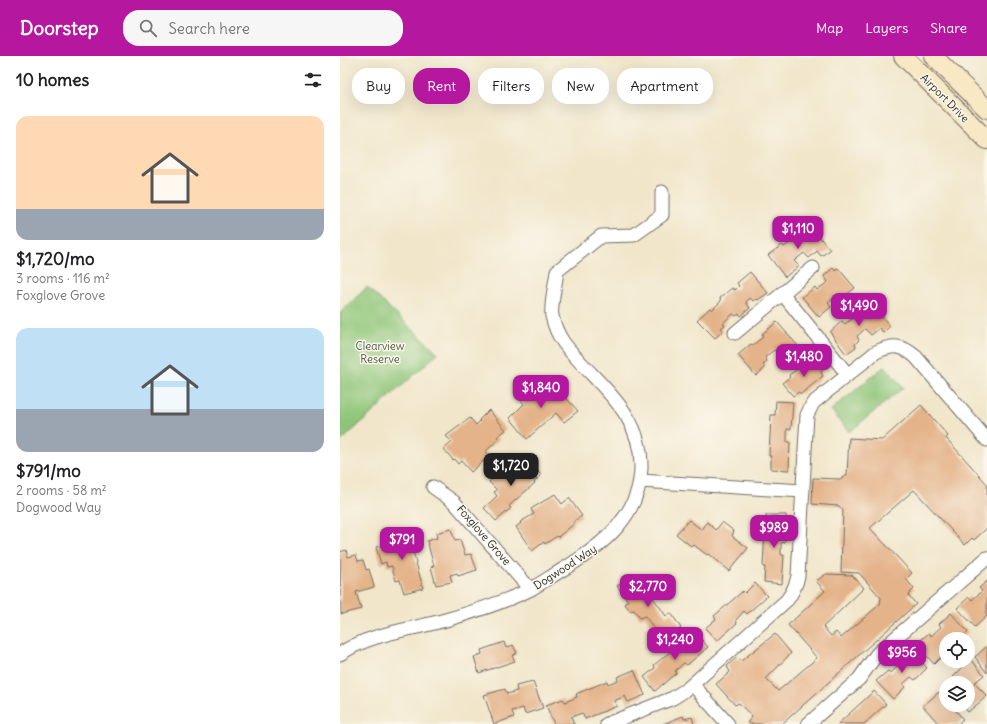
<!DOCTYPE html>
<html lang="en">
<head>
<meta charset="utf-8">
<style>
	:root { --surface:#fff; --page:#f6f6f6; --text:#202124; --muted:#757577; --accent:#b5179e }
	body { margin:0; font-family:Delius,sans-serif; background:var(--page); color:var(--text); height:100vh; display:flex; flex-direction:column; font-size:15px; white-space:nowrap }
	* { box-sizing:border-box; margin:0 }
	p { font-size:13px; color:var(--muted) }
	.icon { flex:none; width:22px; height:22px; fill:none; stroke:currentColor; stroke-width:2; stroke-linecap:round; stroke-linejoin:round }
	.map { position:relative; flex:1; overflow:hidden }
	.drawer { display:flex; flex-direction:column; background:var(--surface); width:340px }
	.drawer>* { flex:none }
	.top-card { position:absolute; left:12px; top:12px; width:380px; height:36px; display:flex; gap:8px }
	.tools { position:absolute; left:599px; top:576px; display:grid; gap:8px }
	.tools a { display:grid; place-items:center; width:36px; height:36px; border-radius:50%; background:var(--surface); box-shadow:0 4px 16px #0002; font-size:20px }
	.price { position:absolute; translate:-50% -34px; padding:0 9px; border-radius:8px; background:var(--accent); color:#fff; font-size:13px; line-height:26px; filter:drop-shadow(0 1px 2px #0008) }
	.price::after { content:''; position:absolute; left:50%; top:24px; width:12px; height:9px; margin-left:-6px; background:inherit; clip-path:polygon(0 0,100% 0,50% 100%) }
	.price.selected { background:#222; color:#fff }
	ul { padding:0; list-style:none }
	li { display:grid; align-content:center; gap:8px; height:212px; padding:0 16px }
	li span { display:grid; place-items:center; height:124px; border-radius:12px; color:#555 }
	li>.icon { margin-inline-start:auto }
	span .icon { width:72px; height:72px; fill:#fffc; stroke-width:1 }
	li b { font-size:17px }
	h2 { display:flex; justify-content:space-between; align-items:center; height:48px; padding:0 16px; font-size:17px }
	.pill { padding:0 14px; border-radius:16px; background:var(--surface); box-shadow:0 4px 16px #0002; font-size:14px; line-height:36px }
	.pill.selected { background:var(--accent); color:#fff }
	header { display:flex; align-items:center; gap:24px; box-sizing:border-box; height:56px; padding:0 20px; background:var(--accent); color:#fff }
	header strong { font-size:19px }
	nav { display:flex; gap:22px; margin-inline-start:auto; font-size:14px }
	.search { width:280px; height:36px; background:var(--page); display:flex; align-items:center; gap:10px; box-sizing:border-box; padding:0 14px; border-radius:16px; color:var(--muted); font-size:15px }
	main { display:flex; flex:1; min-height:0 }
	.map>svg:first-child { display:block }
</style>
</head>
<body>
<header>
<strong>Doorstep</strong>
<div class="search"><svg class="icon" aria-label="search" viewBox="0 0 24 24"><circle cx="10" cy="10" r="6"/><path d="M15 15l6 6"/></svg>Search here</div>
<nav><a>Map</a><a>Layers</a><a>Share</a></nav>
</header>
<main>
<section class="drawer">
<h2>10 homes<svg class="icon" aria-label="filters" viewBox="0 0 24 24"><path d="M4 7h16M4 17h16"/><circle cx="9" cy="7" r="2"/><circle cx="15" cy="17" r="2"/></svg></h2>
<ul>
<li><span style="background:linear-gradient(#ffd9b3 75%,#9aa5b1 0)"><svg class="icon" aria-label="home" viewBox="0 0 24 24"><path d="M3 11l9-7 9 7M6 9v11h12V9"/></svg></span><div><b>$1,720/mo</b><p>3 rooms · 116 m²</p><p>Foxglove Grove</p></div></li>
<li><span style="background:linear-gradient(#bfe0f5 65%,#9aa5b1 0)"><svg class="icon" aria-label="home" viewBox="0 0 24 24"><path d="M3 11l9-7 9 7M6 9v11h12V9"/></svg></span><div><b>$791/mo</b><p>2 rooms · 58 m²</p><p>Dogwood Way</p></div></li>
</ul>
</section>
<div class="map">
<svg width="647" height="668" viewBox="0 0 647 668">
	<rect width="100%" height="100%" fill="#fbf7ec"/>
	<filter id="ink" filterUnits="userSpaceOnUse"><feTurbulence type="fractalNoise" baseFrequency=".025" numOctaves="2"/><feDisplacementMap in="SourceGraphic" scale="8" xChannelSelector="R" yChannelSelector="G"/><feConvolveMatrix kernelMatrix="1 2 1 2 8 2 1 2 1" color-interpolation-filters="sRGB"/></filter>
	<filter id="wash" filterUnits="userSpaceOnUse"><feTurbulence type="fractalNoise" baseFrequency=".012" numOctaves="4" result="noise"/><feDisplacementMap in="SourceGraphic" scale="16" xChannelSelector="R" yChannelSelector="G"/><feGaussianBlur stdDeviation="0.9" result="paint"/><feColorMatrix in="noise" values="0 0 0 0 0 0 0 0 0 0 0 0 0 0 0 0 0 1.4 0 .05"/><feComposite in="paint" operator="in"/></filter>
	<g filter="url(#wash)">
		<rect width="100%" height="100%" fill="#f1e6ca"/>
		<path fill="#8ec578" stroke="#5c7852" d="M 27,231 L 98,297 L 0,386 L 0,257 Z
			M 545,310 L 563,332 L 509,376 L 491,354 Z"/>
		<g id="blocks">
			<path fill="#e4b389" d="M 469,168 L 490,194 L 481,200 L 477,195 L 469,202 L 464,197 L 454,205 L 459,210 L 445,221 L 428,199 L 442,189 L 444,191 L 454,184 L 453,181 Z
				M 493,212 L 495,215 L 498,212 L 515,232 L 501,243 L 498,239 L 488,247 L 491,251 L 479,261 L 462,241 L 475,231 L 477,234 L 488,226 L 484,220 Z
				M 410,216 L 428,237 L 418,244 L 417,243 L 413,245 L 410,242 L 406,246 L 410,252 L 401,260 L 399,258 L 396,260 L 393,258 L 383,267 L 385,269 L 381,272 L 383,275 L 375,282 L 357,264 L 370,252 L 372,254 L 381,245 L 380,242 L 392,232 L 395,234 L 399,230 L 397,227 Z
				M 529,246 L 550,270 L 543,277 L 540,272 L 531,279 L 525,273 L 517,280 L 519,284 L 515,288 L 516,291 L 506,298 L 490,276 L 502,265 L 505,268 L 516,260 L 515,257 Z
				M 437,266 L 459,291 L 450,299 L 446,294 L 440,300 L 434,294 L 425,301 L 427,305 L 423,309 L 425,312 L 416,320 L 398,299 L 411,288 L 413,289 L 423,281 L 422,278 Z
				M 477,305 L 483,312 L 481,317 L 483,320 L 461,338 L 459,336 L 453,340 L 442,327 L 450,321 L 449,319 L 468,306 L 471,309 Z
				M 194,325 L 202,334 L 208,329 L 216,338 L 220,335 L 238,355 L 224,366 L 216,357 L 187,383 L 170,362 L 184,348 L 177,340 Z
				M 436,345 L 453,346 L 451,373 L 447,373 L 447,386 L 450,386 L 449,414 L 431,413 L 431,400 L 429,400 L 431,359 L 435,359 Z
				M 581,349 L 608,380 L 606,382 L 647,428 L 647,472 L 634,484 L 632,482 L 625,489 L 574,434 L 530,472 L 572,517 L 566,523 L 574,533 L 568,539 L 576,548 L 442,668 L 410,668 L 408,666 L 412,661 L 399,647 L 395,649 L 376,628 L 390,616 L 387,610 L 397,601 L 401,605 L 435,578 L 451,597 L 426,623 L 438,635 L 477,602 L 448,569 L 485,535 L 476,525 L 486,518 L 512,519 L 524,532 L 483,571 L 491,580 L 496,576 L 501,582 L 540,548 L 541,542 L 519,517 L 501,516 L 503,454 L 499,450 L 472,448 L 473,422 L 500,423 L 507,419 L 509,382 L 542,384 Z
				M 149,354 L 166,374 L 157,381 L 159,383 L 145,396 L 149,400 L 131,416 L 121,405 L 118,408 L 114,403 L 113,404 L 104,393 L 112,386 L 106,380 L 130,362 L 136,369 L 140,365 L 139,364 Z
				M 174,403 L 182,412 L 190,406 L 201,419 L 194,426 L 195,427 L 169,450 L 171,452 L 156,465 L 144,452 L 157,440 L 154,436 L 157,434 L 149,426 Z
				M 215,438 L 222,448 L 229,442 L 242,460 L 234,465 L 235,467 L 218,481 L 217,480 L 205,488 L 204,486 L 192,495 L 176,471 L 181,467 L 180,466 L 194,458 L 191,453 Z
				M 426,459 L 446,459 L 445,486 L 441,487 L 441,499 L 444,499 L 442,528 L 424,526 L 425,511 L 423,511 L 425,472 L 427,472 Z
				M 349,464 L 362,474 L 367,466 L 376,474 L 382,466 L 394,475 L 392,480 L 408,492 L 389,515 L 368,498 L 367,499 L 354,489 L 352,491 L 336,478 Z
				M 111,473 L 115,485 L 120,484 L 125,499 L 131,498 L 137,514 L 118,520 L 117,517 L 110,519 L 112,526 L 96,529 L 91,511 L 94,510 L 87,485 L 97,482 L 96,477 Z
				M 67,474 L 83,532 L 64,537 L 60,524 L 56,525 L 52,510 L 47,511 L 46,506 L 41,508 L 36,491 L 55,486 L 53,478 Z
				M 6,494 L 8,501 L 16,499 L 18,505 L 23,504 L 26,514 L 29,513 L 34,531 L 16,536 L 21,553 L 1,558 L 0,496 Z
				M 293,520 L 299,528 L 303,527 L 326,560 L 331,557 L 341,572 L 323,586 L 305,560 L 300,562 L 294,554 L 290,555 L 285,548 L 288,545 L 277,530 Z
				M 647,525 L 647,554 L 645,556 L 647,560 L 635,571 L 617,552 L 629,541 L 632,544 L 642,535 L 639,532 Z
				M 415,527 L 427,540 L 407,558 L 404,555 L 396,564 L 397,567 L 377,585 L 365,572 L 376,563 L 374,560 L 403,535 L 405,537 Z
				M 611,557 L 628,576 L 621,583 L 606,583 L 606,591 L 603,594 L 605,597 L 594,608 L 576,588 L 589,577 L 591,580 L 601,571 L 599,568 Z
				M 357,578 L 368,591 L 347,609 L 344,607 L 335,615 L 336,617 L 315,635 L 304,621 L 315,612 L 314,609 L 343,585 L 345,587 Z
				M 164,586 L 166,592 L 173,589 L 177,597 L 172,600 L 175,605 L 139,617 L 134,601 L 142,598 L 141,594 Z
				M 647,590 L 647,617 L 635,601 Z
				M 571,594 L 587,612 L 575,624 L 571,621 L 563,628 L 565,631 L 553,643 L 536,625 L 548,615 L 551,617 L 560,608 L 556,604 Z
				M 631,603 L 644,619 L 634,627 L 647,640 L 628,656 L 622,649 L 628,649 L 628,627 L 607,627 Z
				M 294,614 L 305,639 L 288,646 L 285,640 L 274,645 L 277,650 L 245,663 L 242,657 L 231,661 L 234,668 L 214,668 L 206,649 L 223,643 L 225,646 L 237,641 L 236,638 L 267,625 L 268,628 L 278,624 L 277,621 Z
				M 193,626 L 203,652 L 185,658 L 183,652 L 172,655 L 174,661 L 154,668 L 144,639 L 165,633 L 167,638 L 177,635 L 176,630 Z
				M 534,635 L 546,648 L 524,668 L 498,668 Z
				M 599,636 L 606,644 L 606,649 L 611,649 L 623,663 L 618,668 L 597,668 L 598,667 L 583,650 Z
				M 343,660 L 344,663 L 352,661 L 354,668 L 323,668 Z"/>
		</g>
	</g>
	<g filter="url(#ink)">
		<use href="#blocks" fill-opacity="0" stroke="#706c63" stroke-width="1"/>
		<g fill="none" stroke-linecap="round" stroke-linejoin="round">
			<defs>
				<path id="street" d="M 442,237 L 508,319
					M 395,277 L 473,212
					M 300,425 L 463,435
					M 93,431 L 114,446 L 190,533
					M 0,598 C 32,576 73,574 109,563 C 136,555 165,546 191,533 C 203,526 215,518 227,511 C 264,488 300,459 301,412 C 302,365 271,339 242,308 C 227,292 217,282 212,260 C 210,251 216,225 217,215 L 261,180 L 294,179 L 322,159 L 322,136
					M 353,629 L 388,668
					M 267,668 L 333,642 L 347,633 L 447,544 C 453,536 456,530 458,520 L 467,359 L 473,347 L 536,296 C 554,288 562,289 576,301 L 647,384
					M 468,668 L 519,623 L 537,598 L 647,502"/>
				<path id="secondary" d="M 563,0 L 647,84
					M 593,0 L 647,53"/>
			</defs>
			<use href="#street" stroke="#706c63" stroke-width="15"/>
			<use href="#secondary" stroke="#706c63" stroke-width="20"/>
			<use href="#street" stroke="#fff" stroke-width="13"/>
			<use href="#secondary" stroke="#f8e8c3" stroke-width="18"/>
		</g>
	</g>
	<g text-anchor="middle" stroke-width="3" stroke-linejoin="round" paint-order="stroke">
		<g font-size="11" fill="#2b2b2b" stroke="#fbf7ec">
			<text transform="translate(605 42) rotate(45)" y="4">Airport Drive</text>
			<text transform="translate(144 479) rotate(49)" y="4">Foxglove Grove</text>
			<text transform="translate(225 511) rotate(-33)" y="4">Dogwood Way</text>
		</g>
		<g font-size="11" fill="#495942" stroke="#fbf7ec">
			<text x="40" y="294">Clearview<tspan x="40" dy="13">Reserve</tspan></text>
		</g>
	</g>
</svg>
<div class="tools">
<a><svg class="icon" aria-label="locate" viewBox="0 0 24 24"><circle cx="12" cy="12" r="6"/><path d="M12 2v4M12 18v4M2 12h4M18 12h4"/></svg></a>
<a><svg class="icon" aria-label="layers" viewBox="0 0 24 24"><path d="M12 4l9 5-9 5-9-5zM3 14l9 5 9-5"/></svg></a>
</div>
<b class="price" style="left:458px;top:194px">$1,110</b>
<b class="price" style="left:519px;top:271px">$1,490</b>
<b class="price" style="left:464px;top:322px">$1,480</b>
<b class="price" style="left:201px;top:353px">$1,840</b>
<b class="price selected" style="left:171px;top:431px">$1,720</b>
<b class="price" style="left:434px;top:493px">$989</b>
<b class="price" style="left:62px;top:505px">$791</b>
<b class="price" style="left:308px;top:552px">$2,770</b>
<b class="price" style="left:335px;top:605px">$1,240</b>
<b class="price" style="left:562px;top:618px">$956</b>
<div class="top-card">
<a class="pill">Buy</a>
<a class="pill selected">Rent</a>
<a class="pill">Filters</a>
<a class="pill">New</a>
<a class="pill">Apartment</a>
</div>
</div>
</main>
</body>
</html>
